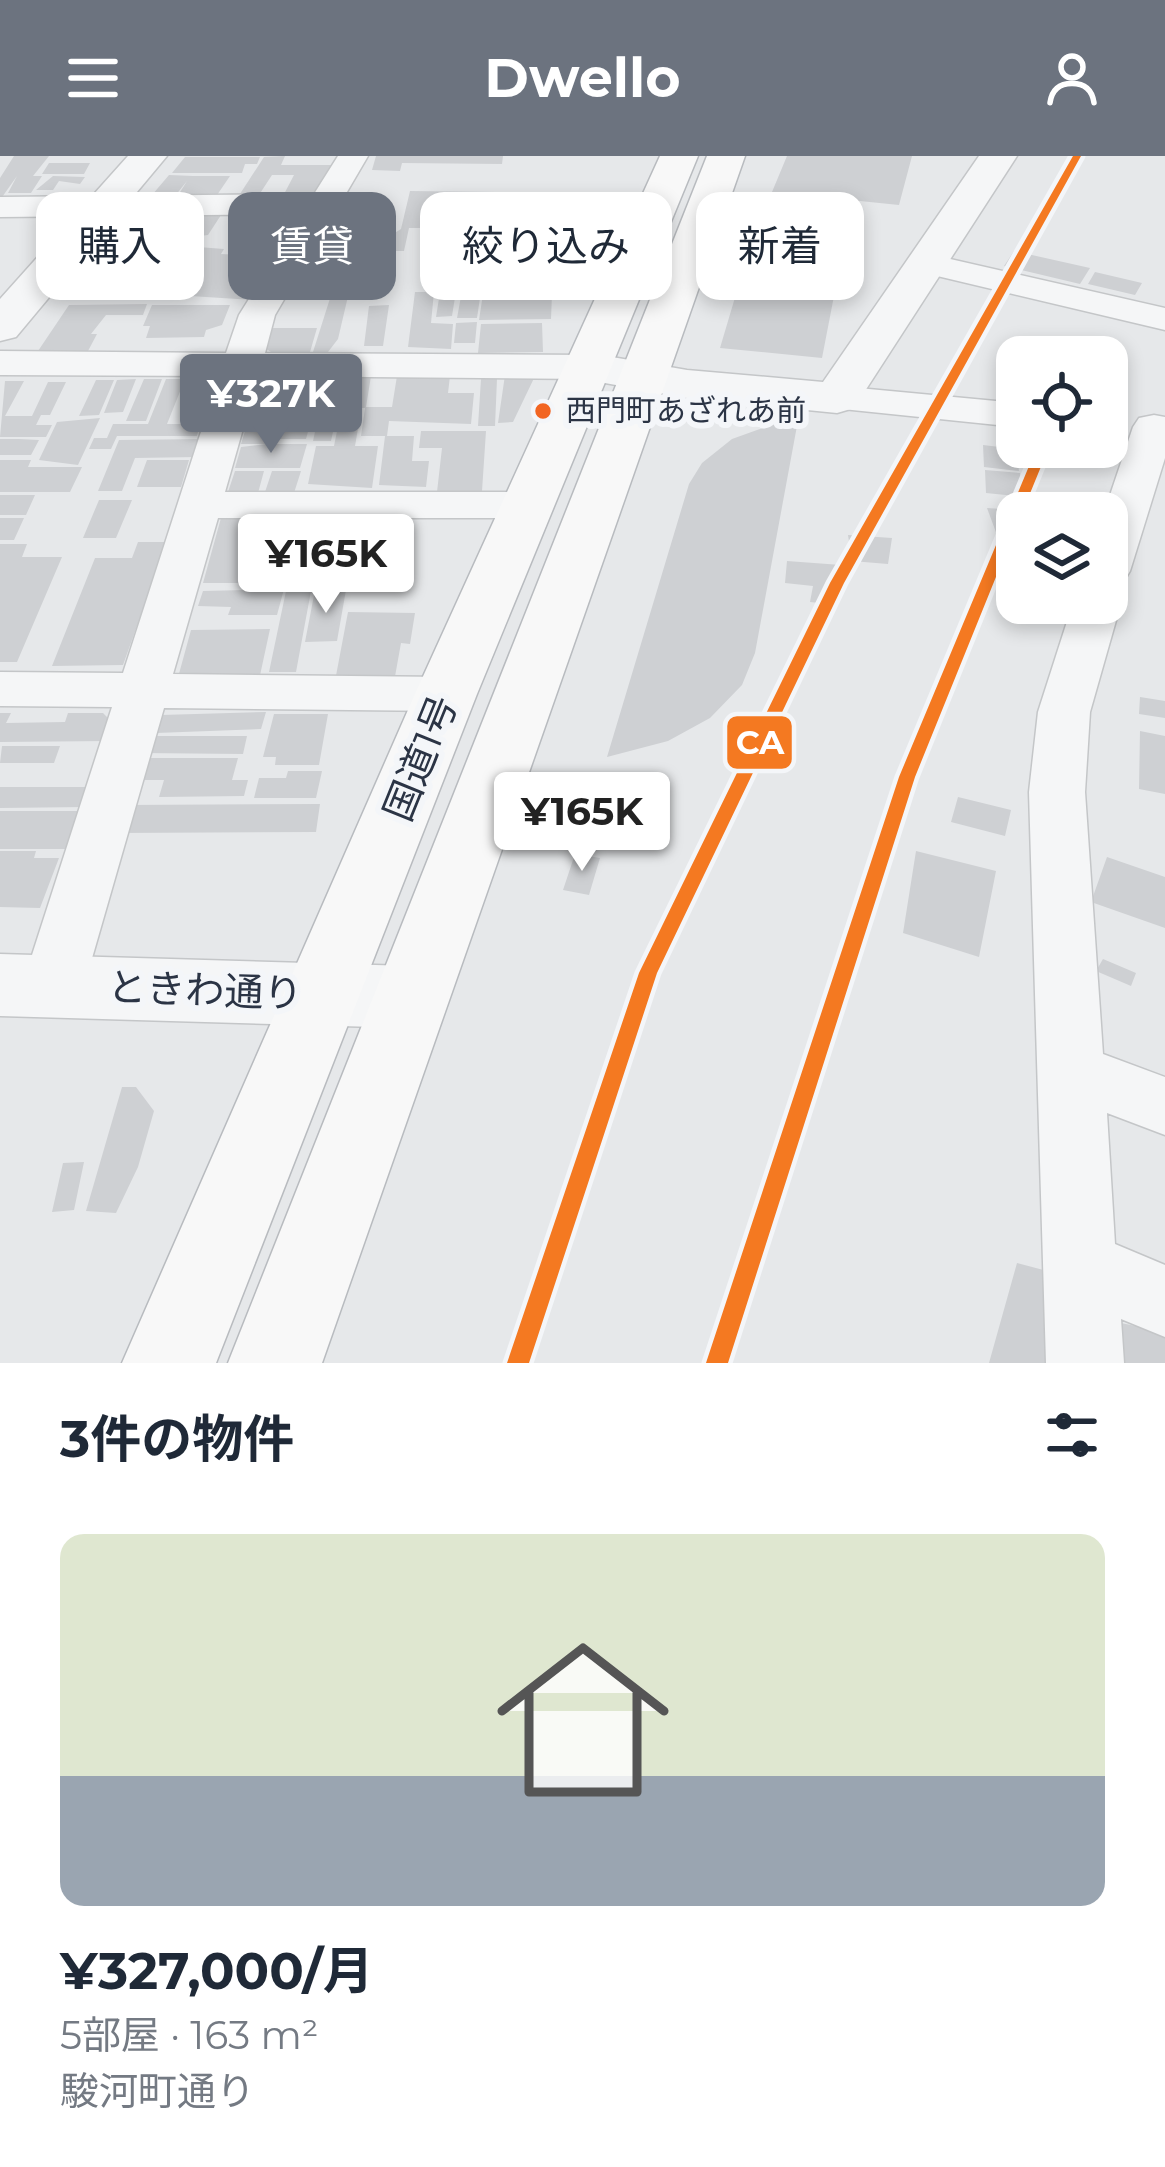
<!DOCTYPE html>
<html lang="ja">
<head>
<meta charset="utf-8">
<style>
	:root { --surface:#fff; --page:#f2f2f3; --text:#1f2937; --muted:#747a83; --line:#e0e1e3; --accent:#6c737f }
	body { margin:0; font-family:Montserrat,"Noto Sans JP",sans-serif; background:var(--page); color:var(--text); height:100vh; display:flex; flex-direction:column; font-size:45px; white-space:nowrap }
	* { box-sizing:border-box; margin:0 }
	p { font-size:39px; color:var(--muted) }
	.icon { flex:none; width:66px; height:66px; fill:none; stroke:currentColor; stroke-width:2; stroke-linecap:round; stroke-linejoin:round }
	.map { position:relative; height:1207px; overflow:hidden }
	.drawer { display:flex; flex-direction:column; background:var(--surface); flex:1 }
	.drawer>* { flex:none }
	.banner { position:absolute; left:36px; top:36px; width:1095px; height:108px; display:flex; gap:24px }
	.fabs { position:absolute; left:996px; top:180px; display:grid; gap:24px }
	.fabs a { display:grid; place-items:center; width:132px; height:132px; border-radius:24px; background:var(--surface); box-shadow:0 6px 18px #0003; font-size:60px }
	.price { position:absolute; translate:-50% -102px; padding:0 27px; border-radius:12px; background:#fff; color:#222; font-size:39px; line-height:78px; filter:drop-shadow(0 3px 6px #0008) }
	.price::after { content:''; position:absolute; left:50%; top:72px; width:36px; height:27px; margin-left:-18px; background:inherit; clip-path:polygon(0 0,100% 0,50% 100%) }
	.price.active { background:var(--accent); color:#fff }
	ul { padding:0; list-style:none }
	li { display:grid; align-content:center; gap:24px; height:636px; padding:0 60px }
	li+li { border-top:3px solid var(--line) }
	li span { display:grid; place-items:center; height:372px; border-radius:24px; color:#555 }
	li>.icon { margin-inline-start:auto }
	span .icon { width:216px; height:216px; fill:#fffc; stroke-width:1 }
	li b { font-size:51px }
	h2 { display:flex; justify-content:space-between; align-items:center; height:144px; padding:0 60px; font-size:51px }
	.pill { padding:0 42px; border-radius:24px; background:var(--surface); box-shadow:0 6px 18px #0003; font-size:42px; line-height:108px }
	.pill.active { background:var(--accent); color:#fff }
	header { display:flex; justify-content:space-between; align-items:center; height:156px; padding:0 60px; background:var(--accent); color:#fff; font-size:54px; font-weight:700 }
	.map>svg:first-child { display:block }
</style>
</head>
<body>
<header><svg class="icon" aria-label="menu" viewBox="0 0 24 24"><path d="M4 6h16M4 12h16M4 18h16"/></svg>Dwello<svg class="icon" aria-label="person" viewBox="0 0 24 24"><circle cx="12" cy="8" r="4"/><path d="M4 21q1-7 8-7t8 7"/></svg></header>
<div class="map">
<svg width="1165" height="1207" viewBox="0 0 1165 1207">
	<rect width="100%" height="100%" fill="#e6e8ea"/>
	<path fill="#ced0d3" d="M 14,0 L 49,0 L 33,20 L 42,20 L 31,37 L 8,37 L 17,20 L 0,44 L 0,22 Z
		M 285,0 L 281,9 L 331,9 L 319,39 L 282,42 L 294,19 L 272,19 L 257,42 L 238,41 L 264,1 Z
		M 376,0 L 503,0 L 502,8 L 402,7 L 400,15 L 372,14 Z
		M 787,0 L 912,0 L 899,49 L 772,36 Z
		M 185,1 L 260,1 L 257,8 L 245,8 L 242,17 L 172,17 Z
		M 49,7 L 90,7 L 84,18 L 42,18 Z
		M 169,19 L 193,20 L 230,20 L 215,42 L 177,41 L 187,25 L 175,40 L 152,39 Z
		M 53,20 L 85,21 L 80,28 L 59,25 L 53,34 L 36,34 Z
		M 410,35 L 496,36 L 491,72 L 409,72 L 404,95 L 352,95 L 356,78 L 393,78 L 401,73 Z
		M 572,42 L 572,78 L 524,79 L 524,71 L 496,71 L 498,43 Z
		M 203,55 L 223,56 L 208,79 L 174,83 L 181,73 L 168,73 L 175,63 L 198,64 Z
		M 245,57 L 264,58 L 249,83 L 229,82 Z
		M 138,61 L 164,63 L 144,80 L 124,79 Z
		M 455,76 L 507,76 L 506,93 L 452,93 Z
		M 134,86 L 224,93 L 221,98 L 279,101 L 253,144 L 96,134 Z
		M 1014,95 L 1090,112 L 1080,128 L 1004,110 Z
		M 747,101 L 840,109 L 822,202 L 720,192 Z
		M 1095,116 L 1142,127 L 1135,139 L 1088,128 Z
		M 532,121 L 569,121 L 569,128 L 566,136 L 529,135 Z
		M 456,135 L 452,160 L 436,161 L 440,136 Z
		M 462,135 L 481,135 L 477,162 L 457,162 Z
		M 332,136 L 349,136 L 338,183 L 328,196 L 313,196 Z
		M 415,136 L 434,136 L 431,167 L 453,168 L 451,193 L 408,191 Z
		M 483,138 L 552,138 L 551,163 L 479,164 Z
		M 147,148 L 143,159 L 106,159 L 91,178 L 97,178 L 88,195 L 38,195 L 69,149 Z
		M 152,149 L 230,149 L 222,169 L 206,174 L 204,181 L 146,182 L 150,170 L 143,170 Z
		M 389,149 L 383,190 L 364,190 L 369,150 Z
		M 477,166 L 475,187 L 454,187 L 456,167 Z
		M 542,167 L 543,196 L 478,197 L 481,168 Z
		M 270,172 L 317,172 L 310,196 L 271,196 L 265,192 Z
		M 536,218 L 513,266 L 498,267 L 505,219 Z
		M 371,220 L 366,251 L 392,251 L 397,220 L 450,220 L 448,237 L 474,237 L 471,268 L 389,265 L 387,280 L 361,280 L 365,252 L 355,252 L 351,267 L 359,267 L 355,290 L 378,290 L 372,332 L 308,328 L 316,290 L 334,290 L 348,221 Z
		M 271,221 L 288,221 L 267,288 L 241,288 L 260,227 Z
		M 136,223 L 123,256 L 104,257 L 117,224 Z
		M 144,223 L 162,223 L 146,265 L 126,265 Z
		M 166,223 L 185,223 L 167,268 L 200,268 L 197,280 L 117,280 L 111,293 L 89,293 L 94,282 L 107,282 L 113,268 L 148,268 Z
		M 189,223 L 225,229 L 218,246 L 180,246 Z
		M 481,223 L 497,223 L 495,270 L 478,270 Z
		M 96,224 L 114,224 L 99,259 L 79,260 Z
		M 5,225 L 24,225 L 5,260 L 32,260 L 48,226 L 66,226 L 50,259 L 41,259 L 36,269 L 52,269 L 46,281 L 0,281 Z
		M 326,225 L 344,225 L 331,285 L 313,285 Z
		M 284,250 L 315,250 L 306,283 L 275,283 Z
		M 799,259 L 755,497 L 742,529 L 710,562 L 668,585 L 607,601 L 689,328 L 702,307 L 732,283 Z
		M 100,262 L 78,309 L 39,304 L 57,266 Z
		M 421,275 L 486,275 L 482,335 L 437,336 L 442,292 L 419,292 Z
		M 385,280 L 414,280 L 412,305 L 429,305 L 426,331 L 379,329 Z
		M 0,283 L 19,283 L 39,284 L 31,299 L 0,299 Z
		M 205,283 L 198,301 L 135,302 L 122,335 L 98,335 L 119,284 Z
		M 267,288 L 307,288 L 300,312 L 235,312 L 241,291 Z
		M 983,289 L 1016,293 L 1019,315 L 984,311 Z
		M 0,304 L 31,304 L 28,311 L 82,311 L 70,336 L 0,336 Z
		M 147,304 L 189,304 L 181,331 L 137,331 Z
		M 985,314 L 1020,317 L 1024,341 L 986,337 Z
		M 235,315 L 264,315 L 258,337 L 228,336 Z
		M 272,315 L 301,315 L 294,337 L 265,336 Z
		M 0,339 L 35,339 L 26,359 L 0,359 Z
		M 99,344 L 132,344 L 116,382 L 83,382 Z
		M 987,352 L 1017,354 L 1017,380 L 997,379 Z
		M 352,358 L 385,358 L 376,433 L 352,433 L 355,418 L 342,418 L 340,429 L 298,429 L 313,363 L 351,362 Z
		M 0,362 L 24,362 L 14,384 L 0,384 Z
		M 221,362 L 300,362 L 286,427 L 269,427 L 271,416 L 260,416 L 258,427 L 203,427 Z
		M 848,379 L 892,382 L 888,408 L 852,405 Z
		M 138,386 L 167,386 L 123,509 L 52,510 L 95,402 L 132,402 Z
		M 0,388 L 27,388 L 22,401 L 62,401 L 17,506 L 0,506 Z
		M 787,405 L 841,409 L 838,449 L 810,446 L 813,430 L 785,427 Z
		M 284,433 L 277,459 L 228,459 L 231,451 L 198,450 L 203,435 Z
		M 315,434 L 346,434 L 337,485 L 305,486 Z
		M 286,435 L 311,435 L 296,516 L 269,516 Z
		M 1035,447 L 1063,447 L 1072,450 L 1062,467 L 1029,457 Z
		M 348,456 L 415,457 L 410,488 L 401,487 L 394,526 L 335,525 Z
		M 270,473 L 259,524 L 177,525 L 191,474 Z
		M 1140,541 L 1165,545 L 1165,562 L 1139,558 Z
		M 266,556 L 261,573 L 156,577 L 161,559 Z
		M 0,557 L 11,557 L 6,567 L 65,566 L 68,557 L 103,557 L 114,568 L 109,585 L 0,586 Z
		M 274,558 L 328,558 L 319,609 L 275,609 L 276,601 L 263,601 Z
		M 1140,575 L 1165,580 L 1165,638 L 1139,633 Z
		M 146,580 L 247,580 L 243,598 L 140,597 Z
		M 2,590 L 60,590 L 54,607 L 0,607 Z
		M 139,602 L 238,602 L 232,624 L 248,624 L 244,640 L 159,641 L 164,624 L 132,624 Z
		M 288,615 L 322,615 L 316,642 L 254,642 L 259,622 L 286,622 Z
		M 0,631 L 93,631 L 86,651 L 0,652 Z
		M 958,641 L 1011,654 L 1005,680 L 951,666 Z
		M 320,648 L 316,676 L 116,677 L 124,649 Z
		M 0,655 L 85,655 L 72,693 L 0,693 Z
		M 0,695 L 36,695 L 34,702 L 59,702 L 40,752 L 0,751 Z
		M 916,695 L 996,715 L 979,801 L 903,777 Z
		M 575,698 L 600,702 L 589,739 L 563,734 Z
		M 1107,701 L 1165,721 L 1165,772 L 1091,746 Z
		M 1103,803 L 1136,817 L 1131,830 L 1096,815 Z
		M 122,931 L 136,931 L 154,955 L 138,1011 L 116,1057 L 86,1055 Z
		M 84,1006 L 74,1054 L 52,1056 L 63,1007 Z
		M 1017,1107 L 1051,1116 L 1053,1207 L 989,1207 Z
		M 1116,1166 L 1165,1176 L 1165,1207 L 1117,1207 Z"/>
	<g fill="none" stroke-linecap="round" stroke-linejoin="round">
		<defs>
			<path id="minor" d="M 338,0 L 368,0 L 275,159 L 265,197 L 589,199 L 608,211 L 589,223 L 258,220 L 225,336 L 526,336 L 542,340 L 548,349 L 542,358 L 526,362 L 218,362 L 173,518 L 446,521 L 464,526 L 472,538 L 464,550 L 446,555 L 164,552 L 84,830 L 75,848 L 53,855 L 31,848 L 22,830 L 112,551 L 0,550 L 0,516 L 123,517 L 219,220 L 0,219 L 0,195 L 226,197 L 239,159 L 302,58 L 0,61 L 0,41 L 314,38 Z
				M 924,97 L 1165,152 L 1165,174 L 912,114 L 907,107 Z
				M 837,230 L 1017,247 L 1017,271 L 823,251 L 817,242 L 823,233 Z
				M 1154,259 L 1165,261 L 1165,302 L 1130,415 L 1124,425 L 1107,429 L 1104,357 L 1133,271 L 1139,262 Z
				M 1107,435 L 1121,447 L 1090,556 L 1085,636 L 1103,898 L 1165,921 L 1165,979 L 1107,957 L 1115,1088 L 1165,1109 L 1165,1181 L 1121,1163 L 1124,1207 L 1046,1207 L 1029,636 L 1038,556 L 1073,447 L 1107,447 Z"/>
			<path id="tertiary" d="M 128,0 L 167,0 L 16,181 L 0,185 L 0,143 Z
				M 979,0 L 1017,0 L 854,252 L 837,257 L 687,242 L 572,221 L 565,211 L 572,201 L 589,197 L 687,214 L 823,226 Z
				M 0,798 L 410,810 L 437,819 L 449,841 L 437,863 L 410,872 L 0,860 Z"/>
			<path id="trunk" d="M 660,0 L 698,0 L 477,538 L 216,1207 L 122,1207 L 415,538 Z
				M 707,0 L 745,0 L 322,1207 L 228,1207 Z"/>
		</defs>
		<use href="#minor" stroke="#c4c6c8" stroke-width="3"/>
		<use href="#tertiary" stroke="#c4c6c8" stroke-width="3"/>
		<use href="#trunk" stroke="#b8bbbf" stroke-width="3"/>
		<use href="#minor" fill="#f5f6f7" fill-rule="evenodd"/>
		<use href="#tertiary" fill="#f5f6f7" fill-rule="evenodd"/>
		<use href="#trunk" fill="#f8f8f8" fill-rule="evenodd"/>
		<defs>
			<path id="rail-1" d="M 1073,0 L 1081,0 L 844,427 L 657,817 L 529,1207 L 507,1207 L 639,817 L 830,427 Z
				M 1037,291 L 1049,291 L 1022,357 L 1017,357 L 1017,369 L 915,621 L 728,1207 L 706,1207 L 899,621 Z"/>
		</defs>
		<use href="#rail-1" stroke="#f4f6f9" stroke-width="9"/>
		<use href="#rail-1" fill="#f47921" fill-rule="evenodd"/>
	</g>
	<circle fill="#f26522" stroke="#f4f6f9" stroke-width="4.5" cx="543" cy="255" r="10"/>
	<g text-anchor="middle" stroke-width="12" stroke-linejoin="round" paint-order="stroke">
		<g font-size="30" fill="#2b3445" stroke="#f4f6f9" text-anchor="start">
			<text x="566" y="265">西門町あざれあ前</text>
		</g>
		<g font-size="39" fill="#2b3445" stroke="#f4f6f9">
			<text transform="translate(420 602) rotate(-68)" y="14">国道1号</text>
			<text transform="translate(205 834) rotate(2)" y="14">ときわ通り</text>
		</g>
	</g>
	<rect stroke="#f4f6f9" stroke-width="4.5" x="725" y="558" width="69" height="57" rx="12" fill="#f47921"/>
	<g font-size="33" text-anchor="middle" font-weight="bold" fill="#fff">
		<text x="760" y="598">CA</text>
	</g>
</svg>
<div class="fabs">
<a><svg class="icon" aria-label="locate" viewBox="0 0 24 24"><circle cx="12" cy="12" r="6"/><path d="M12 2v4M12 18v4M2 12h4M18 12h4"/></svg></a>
<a><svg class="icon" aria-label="layers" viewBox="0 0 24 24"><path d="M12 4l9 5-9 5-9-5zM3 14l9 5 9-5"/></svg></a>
</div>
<b class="price active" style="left:271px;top:300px">¥327K</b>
<b class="price" style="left:326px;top:460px">¥165K</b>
<b class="price" style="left:582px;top:718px">¥165K</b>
<div class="banner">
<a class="pill">購入</a>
<a class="pill active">賃貸</a>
<a class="pill">絞り込み</a>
<a class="pill">新着</a>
</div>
</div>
<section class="drawer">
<h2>3件の物件<svg class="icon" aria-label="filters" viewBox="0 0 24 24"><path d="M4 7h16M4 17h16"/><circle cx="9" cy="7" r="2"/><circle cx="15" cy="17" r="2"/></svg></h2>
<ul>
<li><span style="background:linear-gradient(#dfe7d0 65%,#9aa5b1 0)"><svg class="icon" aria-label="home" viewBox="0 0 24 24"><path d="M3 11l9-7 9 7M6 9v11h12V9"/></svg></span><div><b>¥327,000/月</b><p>5部屋 · 163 m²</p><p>駿河町通り</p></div></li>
</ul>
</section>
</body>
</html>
